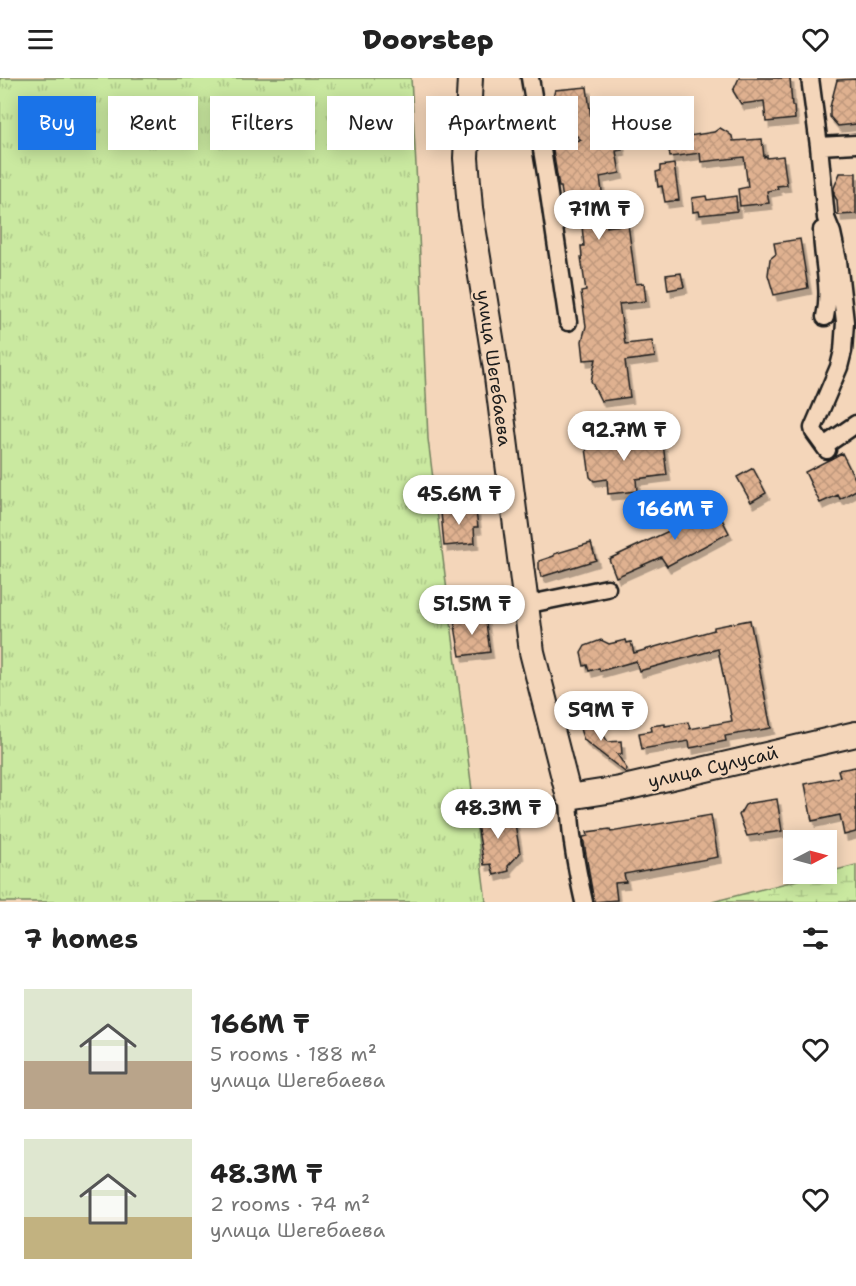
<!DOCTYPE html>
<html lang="en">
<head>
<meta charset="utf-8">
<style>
	:root { --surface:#fff; --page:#f6f6f6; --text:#222; --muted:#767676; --accent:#1a73e8 }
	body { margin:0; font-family:"Shantell Sans",sans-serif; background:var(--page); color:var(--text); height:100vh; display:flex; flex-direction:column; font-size:22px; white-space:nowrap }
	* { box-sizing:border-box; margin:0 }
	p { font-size:20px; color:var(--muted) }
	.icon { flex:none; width:33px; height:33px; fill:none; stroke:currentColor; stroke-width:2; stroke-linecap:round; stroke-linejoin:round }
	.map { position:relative; height:824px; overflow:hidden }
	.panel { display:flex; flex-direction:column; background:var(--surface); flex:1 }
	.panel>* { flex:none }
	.hud { position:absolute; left:18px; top:18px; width:820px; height:54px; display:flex; gap:12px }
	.needle { width:39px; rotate:84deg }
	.fabs { position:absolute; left:783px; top:752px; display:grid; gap:12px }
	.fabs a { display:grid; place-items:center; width:54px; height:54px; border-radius:0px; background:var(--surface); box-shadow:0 3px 15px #0003; font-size:30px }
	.price { position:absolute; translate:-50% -51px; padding:0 14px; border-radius:21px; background:#fff; color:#222; font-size:20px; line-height:39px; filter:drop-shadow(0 2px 3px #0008) }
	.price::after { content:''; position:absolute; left:50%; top:36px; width:18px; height:14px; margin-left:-9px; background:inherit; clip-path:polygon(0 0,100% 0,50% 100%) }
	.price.active { background:var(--accent); color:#fff }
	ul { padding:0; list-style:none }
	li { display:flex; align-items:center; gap:18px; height:150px; padding:0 24px }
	li span { display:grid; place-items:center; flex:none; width:168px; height:120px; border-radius:0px; color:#555 }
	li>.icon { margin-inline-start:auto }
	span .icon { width:72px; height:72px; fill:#fffc; stroke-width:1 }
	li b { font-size:26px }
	h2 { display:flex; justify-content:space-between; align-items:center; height:72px; padding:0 24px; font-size:26px }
	.chip { padding:0 21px; border-radius:0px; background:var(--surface); box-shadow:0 3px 15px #0003; font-size:21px; line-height:54px }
	.chip.active { background:var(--accent); color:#fff }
	header { display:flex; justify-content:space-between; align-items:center; height:78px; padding:0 24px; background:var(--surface); font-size:27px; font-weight:800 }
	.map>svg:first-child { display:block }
</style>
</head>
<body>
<header><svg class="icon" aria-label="menu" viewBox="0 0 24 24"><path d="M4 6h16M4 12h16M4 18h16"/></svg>Doorstep<svg class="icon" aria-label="heart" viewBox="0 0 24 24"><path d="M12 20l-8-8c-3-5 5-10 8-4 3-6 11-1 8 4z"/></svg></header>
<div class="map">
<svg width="856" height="824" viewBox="0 0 856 824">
	<defs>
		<pattern id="grass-tufts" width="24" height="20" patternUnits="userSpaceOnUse" patternTransform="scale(1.5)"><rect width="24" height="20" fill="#cae9a0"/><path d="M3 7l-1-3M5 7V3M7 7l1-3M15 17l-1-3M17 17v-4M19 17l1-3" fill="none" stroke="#adc789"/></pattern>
		<pattern id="wetland-marsh" width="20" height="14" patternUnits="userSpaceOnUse" patternTransform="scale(1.5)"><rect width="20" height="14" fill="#cae9a0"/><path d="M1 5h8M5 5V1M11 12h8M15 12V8" fill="none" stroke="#adc789"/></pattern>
		<pattern id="building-cross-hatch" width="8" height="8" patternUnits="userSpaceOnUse" patternTransform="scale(1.5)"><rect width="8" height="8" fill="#dfb190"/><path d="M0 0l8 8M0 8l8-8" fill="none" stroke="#bf987c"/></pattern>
		<filter id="shadow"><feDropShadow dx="3.5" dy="6" stdDeviation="0" flood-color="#0004"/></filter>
	</defs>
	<rect width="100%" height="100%" fill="#f4d6ba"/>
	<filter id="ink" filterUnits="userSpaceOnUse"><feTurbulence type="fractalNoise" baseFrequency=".0167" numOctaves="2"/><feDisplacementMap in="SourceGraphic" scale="12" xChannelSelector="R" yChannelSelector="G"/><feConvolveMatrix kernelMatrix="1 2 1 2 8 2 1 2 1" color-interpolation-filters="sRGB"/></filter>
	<g filter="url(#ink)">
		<path fill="url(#grass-tufts)" stroke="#73825e" stroke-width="1.5" d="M 0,0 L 411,0 L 416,88 L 428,361 L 486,824 L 0,824 Z"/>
		<path fill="url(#wetland-marsh)" stroke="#73825e" stroke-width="1.5" d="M 856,787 L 856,824 L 712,824 Z"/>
		<path fill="url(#building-cross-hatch)" stroke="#1c1c1c" stroke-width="1.5" filter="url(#shadow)" d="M 739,0 L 790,0 L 792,28 L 794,28 L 795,41 L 766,44 L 764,23 L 741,26 L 733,13 Z
			M 856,1 L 856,46 L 838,48 L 830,39 L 830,29 L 837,2 Z
			M 587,9 L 592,48 L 618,44 L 620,46 L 627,45 L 630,62 L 621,64 L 622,72 L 616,73 L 620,95 L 600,99 L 607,149 L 628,146 L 636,206 L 644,205 L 646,223 L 619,226 L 625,266 L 652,263 L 655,279 L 625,283 L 630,319 L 601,323 L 591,303 L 596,281 L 584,282 L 582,263 L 586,248 L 581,214 L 586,213 L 581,179 L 582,179 L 581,168 L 584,168 L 581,138 L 566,141 L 561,109 L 559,109 L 552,66 L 581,62 L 554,36 L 546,32 L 552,24 L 555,12 Z
			M 686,38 L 689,58 L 714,54 L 720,50 L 727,54 L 732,58 L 733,63 L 762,61 L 764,79 L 767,78 L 767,80 L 783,78 L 787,107 L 777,108 L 778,111 L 767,113 L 769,125 L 740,128 L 738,111 L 748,109 L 744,79 L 701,84 L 700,75 L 670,79 L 665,41 Z
			M 674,86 L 679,122 L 665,124 L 662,108 L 658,109 L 656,94 L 660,93 L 660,88 Z
			M 840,95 L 856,95 L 856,136 L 838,137 L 837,122 L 834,117 L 834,110 Z
			M 706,118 L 707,122 L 736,118 L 737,133 L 700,137 L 699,133 L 693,134 L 692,120 Z
			M 800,161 L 808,210 L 774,217 L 768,197 L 770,181 L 776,176 L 774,165 Z
			M 681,195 L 684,209 L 668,212 L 666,197 Z
			M 627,350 L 629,366 L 636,365 L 637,369 L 663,366 L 667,397 L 636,401 L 637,413 L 608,416 L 607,401 L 594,403 L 590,399 L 586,370 L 605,367 L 603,353 Z
			M 842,375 L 856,403 L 856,412 L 840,421 L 838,417 L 820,425 L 805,394 Z
			M 753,390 L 766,415 L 751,424 L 737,399 Z
			M 713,424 L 729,455 L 667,488 L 661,479 L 616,499 L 609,481 L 671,452 L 669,449 Z
			M 464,427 L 465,431 L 472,431 L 473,434 L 476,433 L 478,449 L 474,449 L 475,465 L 444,468 L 441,434 L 451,433 L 450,429 Z
			M 591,465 L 596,482 L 541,499 L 539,490 L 539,483 L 554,478 L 554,476 Z
			M 485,538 L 490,574 L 460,578 L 454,542 Z
			M 750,542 L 771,650 L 725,658 L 726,663 L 690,670 L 689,663 L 642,671 L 639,655 L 652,653 L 651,648 L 665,646 L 665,648 L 688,644 L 690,651 L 732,643 L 718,571 L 639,593 L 636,583 L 600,593 L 599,590 L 589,593 L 587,587 L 584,588 L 581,575 L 585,568 L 601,562 L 609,566 L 626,562 L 627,565 L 631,564 L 634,575 L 714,552 L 714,549 Z
			M 587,638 L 592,640 L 608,664 L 621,663 L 622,676 L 617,676 L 627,691 L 625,694 L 584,662 L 581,654 L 578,640 Z
			M 856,689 L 856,754 L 844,757 L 840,737 L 812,743 L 805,706 L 840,699 L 838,692 Z
			M 777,721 L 782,753 L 747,758 L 739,737 L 745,727 L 750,725 Z
			M 507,731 L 509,741 L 514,740 L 520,775 L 508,788 L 509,793 L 494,797 L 491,786 L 484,787 L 477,746 L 480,746 L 478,736 Z
			M 711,737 L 718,779 L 624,796 L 626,804 L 615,805 L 617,822 L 594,824 L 583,759 L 588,758 L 587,754 L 610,751 L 611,754 Z"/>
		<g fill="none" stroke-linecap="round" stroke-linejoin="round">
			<defs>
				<path id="minor" d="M 530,0 L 546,96 L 568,244
					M 810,0 L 819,68 L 826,140 L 832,155 L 838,183 L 845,244 L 843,273 L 839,289 L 813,350 L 814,354 L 827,372
					M 819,68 L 856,66
					M 822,152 C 822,182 832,210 825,239
					M 824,368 L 856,346
					M 525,527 L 607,510
					M 569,719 C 570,755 576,789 584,824"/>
				<path id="secondary" d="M 470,0 L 466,80 L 470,130 L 496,291 L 532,574 L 569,719 L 620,711 L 856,656"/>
			</defs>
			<use href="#minor" stroke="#1c1c1c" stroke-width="21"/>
			<use href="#secondary" stroke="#1c1c1c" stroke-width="28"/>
			<use href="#minor" stroke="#f4d6ba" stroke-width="16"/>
			<use href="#secondary" stroke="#f4d6ba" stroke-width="24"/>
		</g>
	</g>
	<g text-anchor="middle" stroke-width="4.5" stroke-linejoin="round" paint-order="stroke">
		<g font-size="18" fill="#1c1c1c" stroke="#f4d6ba">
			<text transform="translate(494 290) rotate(82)" y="6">улица Шегебаева</text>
			<text transform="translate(713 689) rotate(-13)" y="6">улица Сулусай</text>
		</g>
	</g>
</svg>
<div class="fabs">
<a><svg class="needle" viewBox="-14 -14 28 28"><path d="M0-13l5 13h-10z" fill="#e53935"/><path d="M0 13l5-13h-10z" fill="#767676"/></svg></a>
</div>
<b class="price" style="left:599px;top:163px">71M ₸</b>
<b class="price" style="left:624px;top:384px">92.7M ₸</b>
<b class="price" style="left:459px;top:448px">45.6M ₸</b>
<b class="price active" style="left:675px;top:463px">166M ₸</b>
<b class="price" style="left:472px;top:558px">51.5M ₸</b>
<b class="price" style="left:601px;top:664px">59M ₸</b>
<b class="price" style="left:498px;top:762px">48.3M ₸</b>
<div class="hud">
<a class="chip active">Buy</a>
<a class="chip">Rent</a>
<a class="chip">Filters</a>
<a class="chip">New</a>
<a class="chip">Apartment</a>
<a class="chip">House</a>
</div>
</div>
<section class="panel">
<h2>7 homes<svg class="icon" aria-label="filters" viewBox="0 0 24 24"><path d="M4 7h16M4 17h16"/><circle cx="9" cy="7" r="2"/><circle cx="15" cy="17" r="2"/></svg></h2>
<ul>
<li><span style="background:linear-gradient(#dfe7d0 60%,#b9a48a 0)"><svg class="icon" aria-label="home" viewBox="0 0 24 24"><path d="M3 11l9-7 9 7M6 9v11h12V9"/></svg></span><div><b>166M ₸</b><p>5 rooms · 188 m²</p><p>улица Шегебаева</p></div><svg class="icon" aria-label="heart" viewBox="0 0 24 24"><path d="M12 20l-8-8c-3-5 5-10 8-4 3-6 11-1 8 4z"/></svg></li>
<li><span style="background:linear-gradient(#dfe7d0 65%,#c2b280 0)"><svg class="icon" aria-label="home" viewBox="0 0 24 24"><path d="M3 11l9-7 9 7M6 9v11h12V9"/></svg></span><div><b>48.3M ₸</b><p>2 rooms · 74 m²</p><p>улица Шегебаева</p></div><svg class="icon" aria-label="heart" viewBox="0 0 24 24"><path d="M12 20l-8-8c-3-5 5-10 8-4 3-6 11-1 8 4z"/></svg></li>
</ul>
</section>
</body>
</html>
